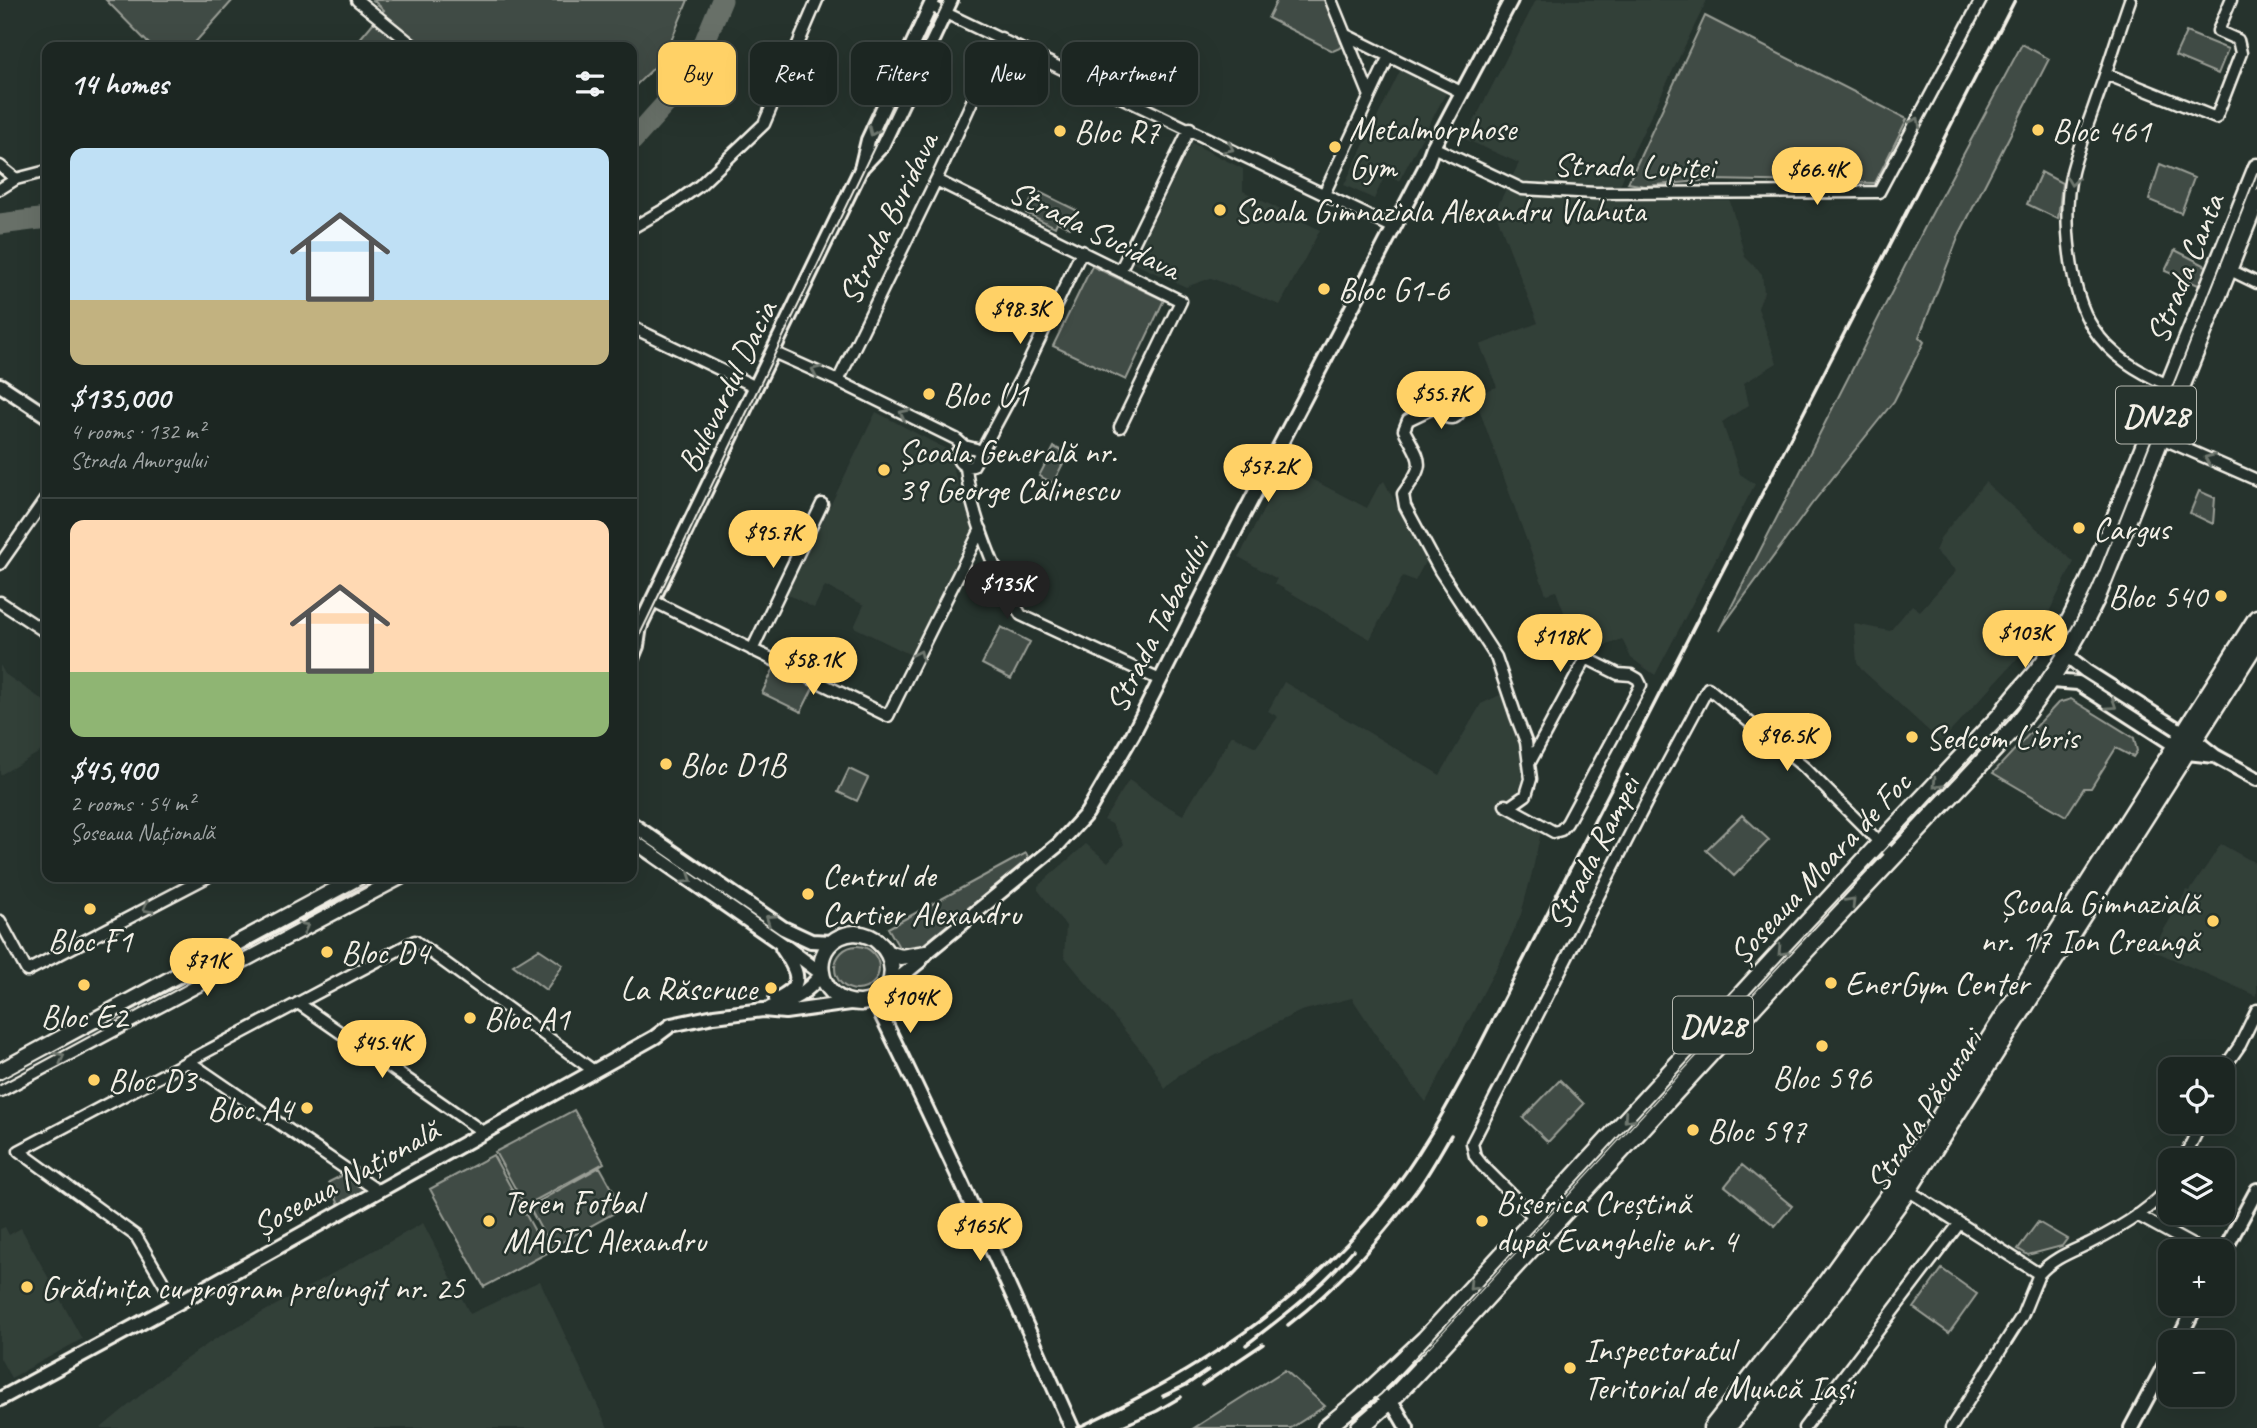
<!DOCTYPE html>
<html lang="en">
<head>
<meta charset="utf-8">
<style>
	:root { --surface:#1c2622; --page:#252e2a; --text:#f1f3f6; --muted:#a0a5a5; --line:#3a4340; --accent:#ffd166 }
	body { margin:0; font-family:Caveat,sans-serif; background:var(--page); color:var(--text); height:100vh; display:flex; flex-direction:column; font-size:26px; white-space:nowrap }
	* { box-sizing:border-box; margin:0 }
	p { font-size:23px; color:var(--muted) }
	.icon { flex:none; width:38px; height:38px; fill:none; stroke:currentColor; stroke-width:2; stroke-linecap:round; stroke-linejoin:round }
	.map { position:relative; flex:1; overflow:hidden }
	.details { position:absolute; left:42px; top:42px; width:595px; height:840px; display:flex; flex-direction:column; background:var(--surface); border-radius:14px; box-shadow:0 7px 28px #0002,0 0 0 2px var(--line) }
	.details>* { flex:none }
	.banner { position:absolute; left:658px; top:42px; width:665px; height:63px; display:flex; gap:14px }
	.buttons { position:absolute; left:2158px; top:1057px; display:grid; gap:14px }
	.buttons a { display:grid; place-items:center; width:77px; height:77px; border-radius:14px; background:var(--surface); box-shadow:0 7px 28px #0002,0 0 0 2px var(--line); font-size:35px }
	.price { position:absolute; translate:-50% -60px; padding:0 16px; border-radius:24px; background:var(--accent); color:#111; font-size:23px; line-height:46px; filter:drop-shadow(0 2px 4px #0008) }
	.price::after { content:''; position:absolute; left:50%; top:42px; width:21px; height:16px; margin-left:-10px; background:inherit; clip-path:polygon(0 0,100% 0,50% 100%) }
	.price.current { background:#222; color:#fff }
	ul { padding:0; list-style:none }
	li { display:grid; align-content:center; gap:14px; height:371px; padding:0 28px }
	li+li { border-top:2px solid var(--line) }
	li span { display:grid; place-items:center; height:217px; border-radius:14px; color:#555 }
	li>.icon { margin-inline-start:auto }
	span .icon { width:126px; height:126px; fill:#fffc; stroke-width:1 }
	li b { font-size:30px }
	h2 { display:flex; justify-content:space-between; align-items:center; height:84px; padding:0 28px; font-size:30px }
	.pill { padding:0 24px; border-radius:14px; background:var(--surface); box-shadow:0 7px 28px #0002,0 0 0 2px var(--line); font-size:24px; line-height:63px }
	.pill.current { background:var(--accent); color:#111 }
	.map>svg:first-child { display:block }
</style>
</head>
<body>
<div class="map">
<svg width="2257" height="1428" viewBox="0 0 2257 1428">
	<rect width="100%" height="100%" fill="#26332d"/>
	<filter id="ink" filterUnits="userSpaceOnUse"><feTurbulence type="fractalNoise" baseFrequency=".0143" numOctaves="2"/><feDisplacementMap in="SourceGraphic" scale="14" xChannelSelector="R" yChannelSelector="G"/><feConvolveMatrix kernelMatrix="1 2 1 2 8 2 1 2 1" color-interpolation-filters="sRGB"/></filter>
	<g filter="url(#ink)">
		<path fill="#333f39" d="M 1536,0 L 1707,0 L 1631,157 L 1614,201 L 1730,201 L 1745,257 L 1762,274 L 1764,292 L 1758,308 L 1777,363 L 1744,383 L 1749,405 L 1722,422 L 1740,474 L 1755,484 L 1655,675 L 1631,658 L 1622,639 L 1592,651 L 1580,622 L 1569,625 L 1556,591 L 1546,594 L 1474,395 L 1497,387 L 1480,345 L 1538,323 L 1495,211 L 1519,163 L 1465,139 Z
			M 1401,69 L 1446,93 L 1399,181 L 1385,175 L 1374,199 L 1344,185 Z
			M 1192,143 L 1243,169 L 1243,191 L 1320,230 L 1280,305 L 1211,278 L 1186,287 L 1133,263 Z
			M 876,412 L 946,449 L 974,528 L 913,656 L 854,627 L 864,605 L 825,586 L 814,608 L 787,594 Z
			M 1288,467 L 1367,508 L 1378,487 L 1384,481 L 1426,560 L 1415,581 L 1403,576 L 1370,639 L 1274,583 L 1277,579 L 1239,557 L 1283,472 Z
			M 1985,482 L 2074,562 L 2045,620 L 2016,660 L 1941,742 L 1861,669 L 1857,663 L 1854,624 L 1890,631 L 1912,605 L 1920,611 L 1956,571 L 1935,551 L 1941,537 Z
			M 0,665 L 5,674 L 47,703 L 47,748 L 0,775 Z
			M 1284,682 L 1440,775 L 1481,704 L 1502,694 L 1521,751 L 1525,771 L 1519,791 L 1507,800 L 1502,809 L 1541,832 L 1532,873 L 1521,914 L 1505,951 L 1426,1102 L 1392,1059 L 1352,998 L 1301,1011 L 1278,1022 L 1179,1075 L 1165,1089 L 1151,1063 L 1064,956 L 1066,926 L 1038,890 L 1038,886 L 1086,844 L 1108,862 L 1124,844 L 1112,824 L 1104,820 L 1129,780 L 1155,799 L 1183,815 L 1232,735 L 1256,747 L 1278,717 L 1268,711 Z
			M 2221,844 L 2257,864 L 2257,996 L 2152,950 L 2187,890 L 2190,891 Z
			M 423,1223 L 470,1314 L 540,1281 L 608,1428 L 101,1428 L 177,1365 L 215,1339 Z
			M 5,1227 L 9,1235 L 21,1228 L 82,1339 L 11,1378 L 0,1358 L 0,1229 Z"/>
		<path fill="#414b45" stroke="#9a9e96" stroke-width="2" d="M 106,0 L 233,0 L 191,47 L 152,47 Z
			M 373,0 L 688,0 L 664,58 L 632,89 L 632,47 L 353,47 L 384,10 Z
			M 1277,0 L 1327,0 L 1342,47 L 1333,51 L 1268,18 Z
			M 1705,16 L 1907,119 L 1875,183 L 1712,180 L 1645,186 L 1628,183 Z
			M 2186,32 L 2228,49 L 2218,74 L 2175,56 Z
			M 2022,44 L 2049,59 L 1960,233 L 1919,337 L 1924,342 L 1894,401 L 1811,505 L 1719,631 L 1929,219 Z
			M 2160,164 L 2194,178 L 2181,213 L 2149,200 Z
			M 2041,172 L 2062,183 L 2058,219 L 2027,204 Z
			M 1035,190 L 1078,211 L 1070,228 L 1057,222 L 1055,227 L 1026,213 Z
			M 2175,250 L 2212,269 L 2203,287 L 2165,271 Z
			M 1092,266 L 1164,300 L 1126,380 L 1053,346 Z
			M 1054,447 L 1068,454 L 1053,483 L 1039,476 Z
			M 2199,491 L 2215,498 L 2213,524 L 2190,513 Z
			M 1001,627 L 1030,642 L 1011,679 L 982,664 Z
			M 774,668 L 814,686 L 801,712 L 762,693 Z
			M 2071,699 L 2134,738 L 2137,751 L 2133,757 L 2116,748 L 2091,788 L 2084,788 L 2066,816 L 1993,773 L 2058,703 Z
			M 849,769 L 868,778 L 857,801 L 838,792 Z
			M 1742,815 L 1769,840 L 1734,876 L 1706,850 Z
			M 1026,853 L 1029,859 L 919,948 L 900,949 L 888,928 Z
			M835 968a22 22 0 1 1 44 0a22 22 0 1 1-44 0Z
			M 539,949 L 563,965 L 546,990 L 513,965 Z
			M 1560,1080 L 1584,1104 L 1548,1142 L 1523,1118 Z
			M 574,1110 L 604,1163 L 525,1206 L 495,1152 Z
			M 493,1155 L 547,1253 L 484,1287 L 430,1189 Z
			M 1742,1165 L 1792,1206 L 1775,1226 L 1725,1186 Z
			M 600,1167 L 623,1208 L 551,1248 L 529,1207 Z
			M 345,1174 L 365,1187 L 362,1196 L 340,1207 L 329,1182 Z
			M 2038,1222 L 2067,1239 L 2062,1246 L 2028,1255 L 2018,1249 Z
			M 1942,1269 L 1977,1294 L 1949,1333 L 1914,1308 Z
			M 1285,1370 L 1325,1406 L 1291,1428 L 1194,1428 Z"/>
		<g fill="none" stroke-linecap="round" stroke-linejoin="round">
			<path stroke="#676f68" stroke-width="21" d="M 632,141 L 669,100 L 700,53 L 722,0
				M 0,224 L 47,218"/>
			<defs>
				<path id="minor" d="M 357,0 L 415,47
					M 1331,0 L 1370,96
					M 2130,0 C 2118,34 2108,68 2096,101 C 2088,125 2078,148 2072,172 C 2062,213 2069,292 2093,328 C 2111,356 2139,372 2168,385
					M 931,6 L 1394,228
					M 1346,35 L 1461,92
					M 2106,74 L 2216,118 L 2241,53 L 2238,40 L 2218,31 L 2231,0
					M 1433,147 L 1522,189 L 1596,193 L 1879,192 L 1981,0
					M 0,166 L 16,179 L 0,189
					M 16,179 L 47,171
					M 936,180 L 1181,301 L 1120,427
					M 1324,194 L 1389,56
					M 632,228 L 672,205 L 699,186 L 764,124 L 817,0
					M 2226,268 L 2257,283
					M 1120,271 L 1190,128
					M 632,327 L 756,387
					M 773,352 L 838,381 L 956,439 L 964,446 L 976,449 L 980,454 L 973,466 L 966,467
					M 838,381 L 936,180 L 1001,38
					M1442 409a9 9 0 1 1 18 0a9 9 0 1 1-18 0Z
					M 1442,407 L 1437,406 L 1408,420 L 1404,430 C 1422,464 1426,462 1403,494 L 1405,506 L 1440,571 L 1496,657 L 1516,716 L 1526,742 L 1531,779 L 1526,795 L 1509,807
					M 2161,438 L 2257,480
					M 964,446 L 957,452 C 957,460 959,463 966,467 C 970,511 996,579 1021,615 L 1160,680
					M 980,454 L 1021,378 L 1082,251
					M 0,564 L 47,497
					M 653,601 L 888,716 L 981,529
					M 0,602 L 47,633
					M 752,650 L 822,504
					M 1505,805 L 1554,832 L 1561,830 L 1567,823 L 1641,685 L 1638,679 L 1631,675 L 1618,674 L 1586,658 L 1529,764
					M 0,921 L 27,971 L 207,877
					M 298,1003 L 483,1132
					M 188,1061 L 378,1191
					M 2222,1071 L 2240,1045 L 2257,1010
					M 2183,1160 L 2202,1122
					M 1906,1189 L 2039,1274 L 2022,1316 L 1951,1428
					M 2137,1215 L 2203,1251
					M 1538,1221 L 1482,1165 L 1475,1156 L 1472,1143 L 1647,801 L 1708,688 L 1805,768 L 1894,857
					M 2039,1274 C 2053,1258 2071,1252 2090,1243 C 2116,1230 2153,1209 2170,1185
					M 176,1304 L 136,1236 L 19,1151 L 415,941 L 594,1071
					M 1804,1428 L 1959,1224"/>
				<path id="tertiary" d="M 861,168 L 882,146 L 951,0
					M 0,385 L 47,416
					M 632,658 L 637,646 L 640,626 L 861,169 L 868,140 L 933,0
					M 2057,659 L 2066,655 L 2086,671 L 2195,740 L 2215,756 L 2257,779
					M 2051,681 L 2078,683 L 2187,753 L 2215,756
					M 632,824 L 783,928 L 811,941 L 832,942
					M 632,840 L 789,949 L 822,974 C 805,994 794,1000 770,1008
					M 887,988 L 920,961 L 926,953 L 1058,845 L 1087,813 L 1133,734 L 1244,514 L 1426,166 L 1433,147 L 1511,0
					M 776,999 C 807,986 797,970 782,948
					M 874,1000 C 944,1141 1008,1284 1072,1428
					M 2222,1255 L 2257,1190
					M 2177,1342 L 2197,1304
					M 1374,1387 L 1396,1409 L 1407,1428
					M 0,1399 L 176,1304 L 655,1037 L 671,1025 L 714,1016 L 763,1010 L 785,1012 L 850,1003
					M 2131,1428 L 2170,1355"/>
				<path id="secondary" d="M 632,632 L 640,626
					M 855,933 C 864,934 873,936 879,943 C 894,956 897,982 881,995 C 875,1000 868,1002 861,1003 C 813,1004 806,937 855,933 Z
					M 888,953 L 901,957 L 926,953
					M 0,1071 L 359,877
					M 0,1089 L 400,877"/>
				<path id="primary" d="M 1326,1428 L 1361,1399 L 1425,1339 L 1875,849 L 2002,714 C 2012,698 2025,686 2037,671 C 2062,641 2078,605 2094,570 L 2257,167
					M 1359,1428 L 1389,1402 L 1437,1351 L 1779,979 L 2016,726 C 2048,686 2074,645 2096,599 L 2257,198
					M 1712,1428 L 1826,1283 L 1898,1183 L 2257,618
					M 1727,1428 L 1835,1291 L 1908,1190 L 2257,641"/>
			</defs>
			<use href="#minor" stroke="#f4f1e8" stroke-width="15"/>
			<use href="#tertiary" stroke="#f4f1e8" stroke-width="18"/>
			<use href="#secondary" stroke="#f4f1e8" stroke-width="19"/>
			<use href="#primary" stroke="#f4f1e8" stroke-width="21"/>
			<use href="#minor" stroke="#26332d" stroke-width="10"/>
			<use href="#tertiary" stroke="#26332d" stroke-width="12"/>
			<use href="#secondary" stroke="#26332d" stroke-width="14"/>
			<use href="#primary" stroke="#26332d" stroke-width="16"/>
			<path stroke="#f4f1e8" stroke-width="2" d="M 632,651 L 945,0
				M 0,1085 L 385,877
				M 1340,1428 L 1381,1394 L 1429,1343 L 1771,971 L 2020,705 C 2053,663 2079,621 2099,572 L 2257,173"/>
			<path stroke="#f4f1e8" stroke-width="3.5" d="M 1288,1325 C 1336,1288 1378,1243 1414,1194 C 1428,1176 1439,1155 1451,1135
				M 1246,1345 C 1284,1316 1322,1287 1353,1250
				M 1202,1385 L 1263,1344
				M 1163,1396 L 1186,1385 L 1208,1370
				M 1077,1428 C 1194,1373 1298,1307 1381,1205 C 1418,1160 1446,1108 1474,1056 L 2015,0
				M 1118,1428 L 1157,1411 L 1181,1397"/>
		</g>
		<defs><path id="oneway-chevron" d="M-2-3.5L2.5 0L-2 3.5" fill="none" stroke-width="1.6" stroke-linecap="round" stroke-linejoin="round" transform="scale(1.75)"/></defs>
		<g stroke="#6e766e">
			<use href="#oneway-chevron" transform="translate(1916 122) rotate(-62)"/>
			<use href="#oneway-chevron" transform="translate(873 131) rotate(114)"/>
			<use href="#oneway-chevron" transform="translate(1229 148) rotate(26)"/>
			<use href="#oneway-chevron" transform="translate(2072 181) rotate(98)"/>
			<use href="#oneway-chevron" transform="translate(816 371) rotate(-155)"/>
			<use href="#oneway-chevron" transform="translate(904 414) rotate(-154)"/>
			<use href="#oneway-chevron" transform="translate(2209 459) rotate(-156)"/>
			<use href="#oneway-chevron" transform="translate(919 655) rotate(-64)"/>
			<use href="#oneway-chevron" transform="translate(2112 705) rotate(33)"/>
			<use href="#oneway-chevron" transform="translate(1937 784) rotate(133)"/>
			<use href="#oneway-chevron" transform="translate(688 879) rotate(34)"/>
			<use href="#oneway-chevron" transform="translate(1851 902) rotate(-46)"/>
			<use href="#oneway-chevron" transform="translate(147 908) rotate(152)"/>
			<use href="#oneway-chevron" transform="translate(770 919) rotate(-145)"/>
			<use href="#oneway-chevron" transform="translate(304 927) rotate(-28)"/>
			<use href="#oneway-chevron" transform="translate(1782 951) rotate(133)"/>
			<use href="#oneway-chevron" transform="translate(60 1057) rotate(-28)"/>
			<use href="#oneway-chevron" transform="translate(1628 1118) rotate(132)"/>
			<use href="#oneway-chevron" transform="translate(1473 1286) rotate(133)"/>
		</g>
	</g>
	<g fill="#ffd166" stroke="#26332d" stroke-width="2.5">
		<circle cx="2038" cy="130" r="7"/>
		<circle cx="1060" cy="131" r="7"/>
		<circle cx="1335" cy="147" r="7"/>
		<circle cx="1220" cy="210" r="7"/>
		<circle cx="1324" cy="289" r="7"/>
		<circle cx="929" cy="394" r="7"/>
		<circle cx="884" cy="470" r="7"/>
		<circle cx="2079" cy="528" r="7"/>
		<circle cx="2221" cy="596" r="7"/>
		<circle cx="1912" cy="737" r="7"/>
		<circle cx="666" cy="764" r="7"/>
		<circle cx="808" cy="894" r="7"/>
		<circle cx="90" cy="909" r="7"/>
		<circle cx="2213" cy="921" r="7"/>
		<circle cx="327" cy="952" r="7"/>
		<circle cx="1831" cy="983" r="7"/>
		<circle cx="84" cy="985" r="7"/>
		<circle cx="771" cy="988" r="7"/>
		<circle cx="470" cy="1018" r="7"/>
		<circle cx="1822" cy="1046" r="7"/>
		<circle cx="94" cy="1080" r="7"/>
		<circle cx="307" cy="1108" r="7"/>
		<circle cx="1693" cy="1130" r="7"/>
		<circle cx="489" cy="1221" r="7"/>
		<circle cx="1482" cy="1221" r="7"/>
		<circle cx="27" cy="1287" r="7"/>
		<circle cx="1570" cy="1368" r="7"/>
	</g>
	<g text-anchor="middle" stroke-width="5" stroke-linejoin="round" paint-order="stroke">
		<g fill="#26332d" stroke="#b6b8b0" stroke-width="2">
			<rect x="2116" y="386.5" width="80" height="57" rx="5"/>
			<rect x="1673" y="996.5" width="80" height="57" rx="5"/>
		</g>
		<g font-size="32" font-weight="bold" fill="#f4f1e8">
			<text x="2156" y="426">DN28</text>
			<text x="1713" y="1036">DN28</text>
		</g>
		<g font-size="33" fill="#f4f1e8" stroke="#26332d" text-anchor="start">
			<text x="1349" y="140">Metalmorphose<tspan x="1349" dy="38">Gym</tspan></text>
			<text x="2052" y="142">Bloc 461</text>
			<text x="1074" y="143">Bloc R7</text>
			<text x="1234" y="222">Scoala Gimnaziala Alexandru Vlahuta</text>
			<text x="1338" y="301">Bloc G1-6</text>
			<text x="943" y="406">Bloc U1</text>
			<text x="898" y="463">Școala Generală nr.<tspan x="898" dy="38">39 George Călinescu</tspan></text>
			<text x="2093" y="540">Cargus</text>
			<text x="2207" y="608" text-anchor="end">Bloc 540</text>
			<text x="1926" y="749">Sedcom Libris</text>
			<text x="680" y="776">Bloc D1B</text>
			<text x="822" y="887">Centrul de<tspan x="822" dy="38">Cartier Alexandru</tspan></text>
			<text x="2199" y="914" text-anchor="end">Școala Gimnazială<tspan x="2199" dy="38">nr. 17 Ion Creangă</tspan></text>
			<text x="90" y="952" text-anchor="middle">Bloc F1</text>
			<text x="341" y="964">Bloc D4</text>
			<text x="1845" y="995">EnerGym Center</text>
			<text x="757" y="1000" text-anchor="end">La Răscruce</text>
			<text x="84" y="1028" text-anchor="middle">Bloc E2</text>
			<text x="484" y="1030">Bloc A1</text>
			<text x="1822" y="1089" text-anchor="middle">Bloc 596</text>
			<text x="108" y="1092">Bloc D3</text>
			<text x="293" y="1120" text-anchor="end">Bloc A4</text>
			<text x="1707" y="1142">Bloc 597</text>
			<text x="503" y="1214">Teren Fotbal<tspan x="503" dy="38">MAGIC Alexandru</tspan></text>
			<text x="1496" y="1214">Biserica Creștină<tspan x="1496" dy="38">după Evanghelie nr. 4</tspan></text>
			<text x="41" y="1299">Grădinița cu program prelungit nr. 25</text>
			<text x="1584" y="1361">Inspectoratul<tspan x="1584" dy="38">Teritorial de Muncă Iași</tspan></text>
		</g>
		<g font-size="33" fill="#f4f1e8" stroke="#26332d">
			<text transform="translate(1634 165) rotate(1)" y="12">Strada Lupiței</text>
			<text transform="translate(887 218) rotate(-64)" y="12">Strada Buridava</text>
			<text transform="translate(1095 229) rotate(26)" y="12">Strada Sucidava</text>
			<text transform="translate(2184 268) rotate(-68)" y="12">Strada Canta</text>
			<text transform="translate(726 386) rotate(-64)" y="12">Bulevardul Dacia</text>
			<text transform="translate(1156 625) rotate(-63)" y="12">Strada Tabacului</text>
			<text transform="translate(1592 852) rotate(-63)" y="12">Strada Rampei</text>
			<text transform="translate(1819 867) rotate(-47)" y="12">Șoseaua Moara de Foc</text>
			<text transform="translate(1923 1110) rotate(-57)" y="12">Strada Păcurari</text>
			<text transform="translate(345 1177) rotate(-29)" y="12">Șoseaua Națională</text>
		</g>
	</g>
</svg>
<div class="buttons">
<a><svg class="icon" aria-label="locate" viewBox="0 0 24 24"><circle cx="12" cy="12" r="6"/><path d="M12 2v4M12 18v4M2 12h4M18 12h4"/></svg></a>
<a><svg class="icon" aria-label="layers" viewBox="0 0 24 24"><path d="M12 4l9 5-9 5-9-5zM3 14l9 5 9-5"/></svg></a>
<a>+</a>
<a>−</a>
</div>
<b class="price" style="left:1817px;top:207px">$66.4K</b>
<b class="price" style="left:1020px;top:346px">$98.3K</b>
<b class="price" style="left:1441px;top:431px">$55.7K</b>
<b class="price" style="left:1268px;top:504px">$57.2K</b>
<b class="price" style="left:773px;top:570px">$95.7K</b>
<b class="price current" style="left:1007px;top:621px">$135K</b>
<b class="price" style="left:2025px;top:670px">$103K</b>
<b class="price" style="left:1560px;top:674px">$118K</b>
<b class="price" style="left:813px;top:697px">$58.1K</b>
<b class="price" style="left:1787px;top:773px">$96.5K</b>
<b class="price" style="left:207px;top:998px">$71K</b>
<b class="price" style="left:910px;top:1035px">$104K</b>
<b class="price" style="left:382px;top:1080px">$45.4K</b>
<b class="price" style="left:980px;top:1263px">$165K</b>
<div class="banner">
<a class="pill current">Buy</a>
<a class="pill">Rent</a>
<a class="pill">Filters</a>
<a class="pill">New</a>
<a class="pill">Apartment</a>
</div>
<section class="details">
<h2>14 homes<svg class="icon" aria-label="filters" viewBox="0 0 24 24"><path d="M4 7h16M4 17h16"/><circle cx="9" cy="7" r="2"/><circle cx="15" cy="17" r="2"/></svg></h2>
<ul>
<li><span style="background:linear-gradient(#bfe0f5 70%,#c2b280 0)"><svg class="icon" aria-label="home" viewBox="0 0 24 24"><path d="M3 11l9-7 9 7M6 9v11h12V9"/></svg></span><div><b>$135,000</b><p>4 rooms · 132 m²</p><p>Strada Amurgului</p></div></li>
<li><span style="background:linear-gradient(#ffd9b3 70%,#8fb573 0)"><svg class="icon" aria-label="home" viewBox="0 0 24 24"><path d="M3 11l9-7 9 7M6 9v11h12V9"/></svg></span><div><b>$45,400</b><p>2 rooms · 54 m²</p><p>Șoseaua Națională</p></div></li>
</ul>
</section>
</div>
</body>
</html>
